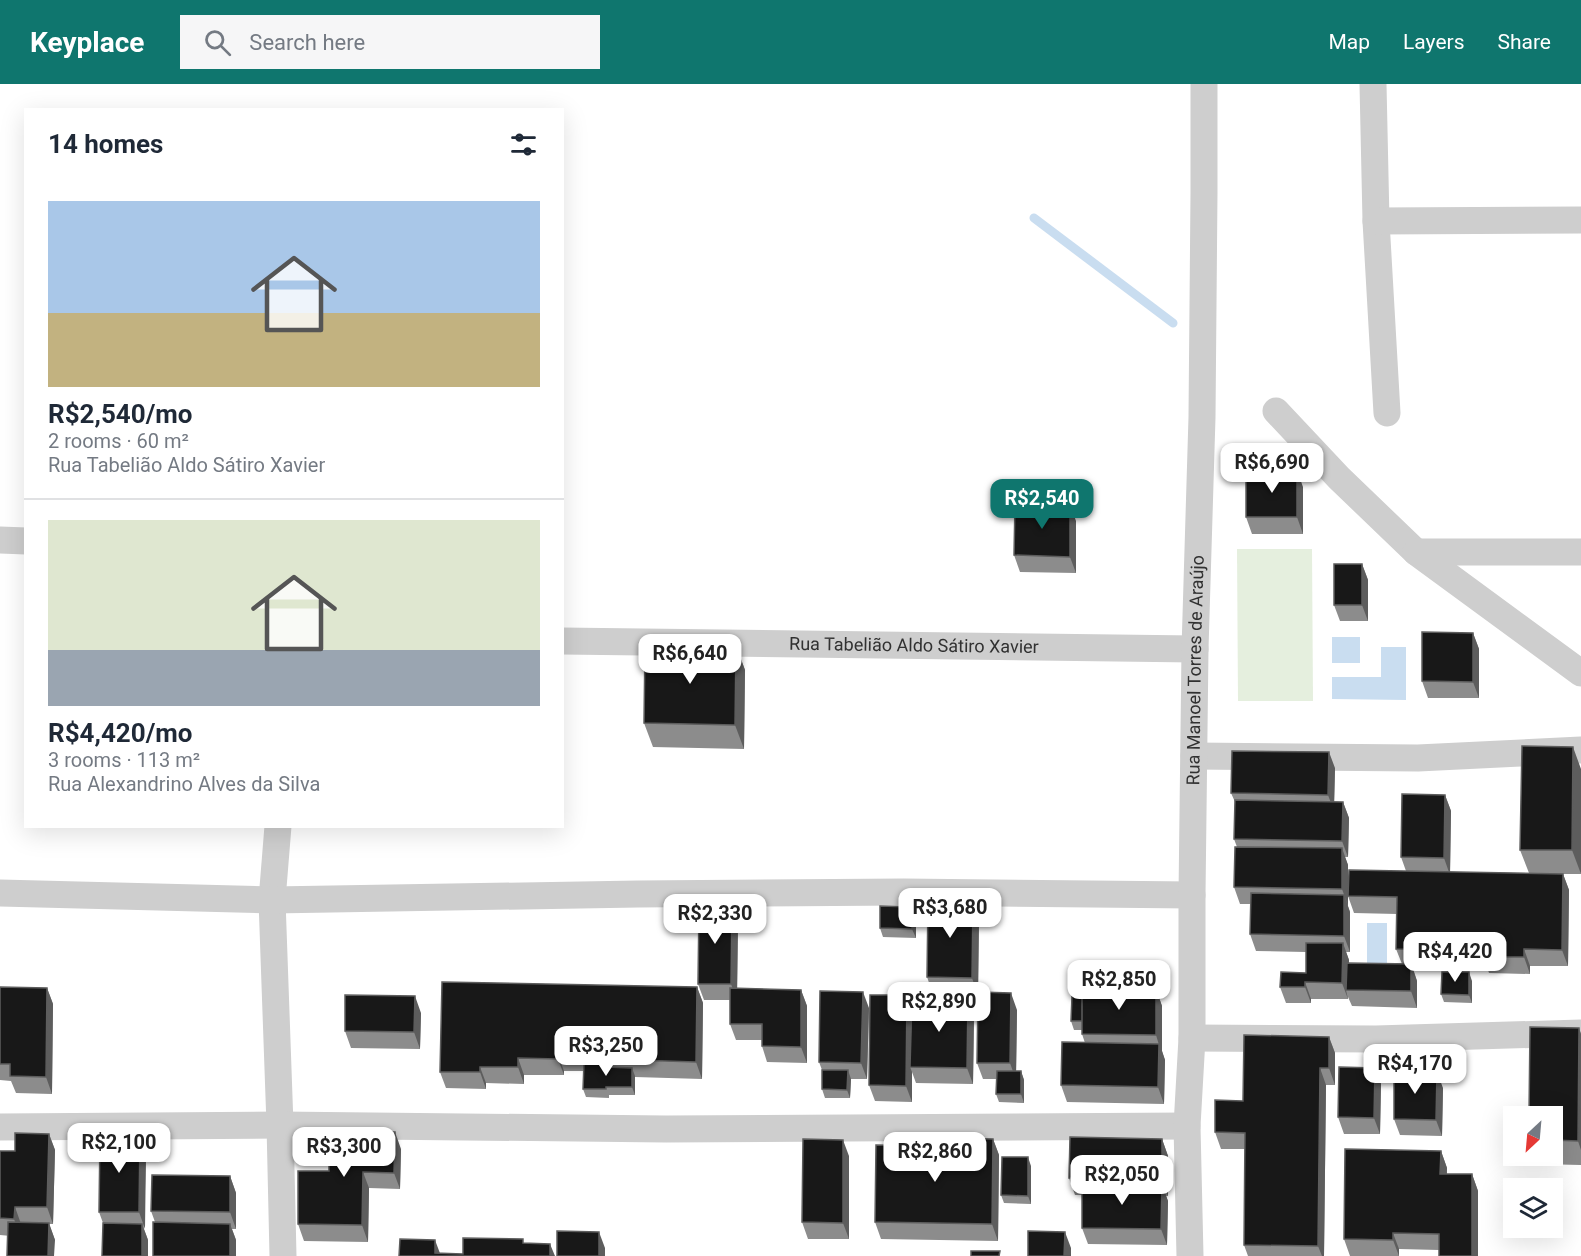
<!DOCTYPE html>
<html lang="en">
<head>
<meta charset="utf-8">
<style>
	:root { --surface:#fff; --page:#f6f6f7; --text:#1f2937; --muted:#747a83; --line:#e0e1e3; --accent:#0f766e }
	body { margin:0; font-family:Roboto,sans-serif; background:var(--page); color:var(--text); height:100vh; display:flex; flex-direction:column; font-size:22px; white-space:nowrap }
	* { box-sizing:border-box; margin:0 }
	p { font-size:20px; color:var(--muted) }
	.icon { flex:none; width:33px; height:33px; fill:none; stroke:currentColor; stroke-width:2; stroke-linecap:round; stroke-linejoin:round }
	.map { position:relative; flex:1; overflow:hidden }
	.panel { position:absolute; left:24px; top:24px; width:540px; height:720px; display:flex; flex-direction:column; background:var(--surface); border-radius:0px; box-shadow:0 6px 24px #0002 }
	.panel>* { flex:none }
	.needle { width:39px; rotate:206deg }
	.buttons { position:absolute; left:1503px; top:1022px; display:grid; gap:12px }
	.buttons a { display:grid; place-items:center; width:60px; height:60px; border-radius:0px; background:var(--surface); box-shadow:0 6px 24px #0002; font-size:30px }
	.price { position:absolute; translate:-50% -51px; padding:0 14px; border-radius:12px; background:#fff; color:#222; font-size:20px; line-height:39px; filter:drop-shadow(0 2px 3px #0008) }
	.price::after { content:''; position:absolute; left:50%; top:36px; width:18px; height:14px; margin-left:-9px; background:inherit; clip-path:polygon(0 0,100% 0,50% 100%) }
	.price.active { background:var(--accent); color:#fff }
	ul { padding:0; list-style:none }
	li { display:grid; align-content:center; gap:12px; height:318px; padding:0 24px }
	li+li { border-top:2px solid var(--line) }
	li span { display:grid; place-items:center; height:186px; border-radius:0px; color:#555 }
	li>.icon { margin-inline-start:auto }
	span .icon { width:108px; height:108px; fill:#fffc; stroke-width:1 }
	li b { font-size:26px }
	h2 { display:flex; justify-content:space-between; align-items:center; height:72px; padding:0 24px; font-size:26px }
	header { display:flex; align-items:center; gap:36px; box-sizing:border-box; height:84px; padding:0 30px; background:var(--accent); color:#fff }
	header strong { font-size:28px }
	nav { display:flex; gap:33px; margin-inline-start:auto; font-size:21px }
	.search { width:420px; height:54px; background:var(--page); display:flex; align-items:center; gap:15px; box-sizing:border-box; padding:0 21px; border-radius:0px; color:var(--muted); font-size:22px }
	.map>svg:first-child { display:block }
</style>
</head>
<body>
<header>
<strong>Keyplace</strong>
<div class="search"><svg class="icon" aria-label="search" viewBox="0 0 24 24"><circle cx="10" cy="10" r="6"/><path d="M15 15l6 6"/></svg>Search here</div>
<nav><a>Map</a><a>Layers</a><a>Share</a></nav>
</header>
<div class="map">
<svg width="1581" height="1172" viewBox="0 0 1581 1172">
	<rect width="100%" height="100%" fill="#fff"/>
	<path fill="#e5efde" d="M 1237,465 L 1312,465 L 1313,617 L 1238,617 Z"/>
	<path fill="#c9ddf0" d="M 1332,553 L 1360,553 L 1360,579 L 1332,579 Z
		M 1381,563 L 1406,563 L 1406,616 L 1332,615 L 1332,593 L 1381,593 Z
		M 1367,839 L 1387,839 L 1387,882 L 1367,881 Z"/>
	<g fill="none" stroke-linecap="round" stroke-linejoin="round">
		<path stroke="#c9ddf0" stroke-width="9" d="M 1034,134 L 1173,239"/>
		<g stroke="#cecece" stroke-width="27">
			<path d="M 1373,0 L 1376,137 L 1387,329"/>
			<path d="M 1376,137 L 1581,136"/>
			<path d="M 1276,327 L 1339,394 L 1416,468 L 1581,589"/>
			<path d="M 0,456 L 26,457"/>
			<path d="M 1416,468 L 1581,468"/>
			<path id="s1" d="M 562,557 L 1195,565"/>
			<path d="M 1194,672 L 1418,674 L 1581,666"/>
			<path d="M 278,742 L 272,816 L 280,1041 L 283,1172"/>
			<path d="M 0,809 L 272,816 L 638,810 L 904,808 L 1192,811"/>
			<path d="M 1192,954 L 1376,955 L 1581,949"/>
			<path d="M 0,1043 L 280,1041 L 666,1045 L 1187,1042"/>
			<path id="s2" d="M 1190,1172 L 1187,1042 L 1192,954 L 1192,811 L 1195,565 L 1202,333 L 1204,108 L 1204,0"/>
		</g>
	</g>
	<path fill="#8c8c8c" d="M 1303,403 L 1303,450 L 1252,450 L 1246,433 Z
		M 1076,437 L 1076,489 L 1020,488 L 1014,471 Z
		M 1362,480 L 1368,496 L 1368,537 L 1340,537 L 1334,521 Z
		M 1473,549 L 1479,565 L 1479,614 L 1428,614 L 1422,597 Z
		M 736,562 L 745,586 L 744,665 L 653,663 L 644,639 Z
		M 1573,663 L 1581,790 L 1563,790 L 1569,806 L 1568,882 L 1530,882 L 1530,890 L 1489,889 L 1484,874 L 1447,873 L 1447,882 L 1412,881 L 1417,897 L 1417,924 L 1352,922 L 1348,913 L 1348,915 L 1311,915 L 1311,919 L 1286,919 L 1280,903 L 1306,889 L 1306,868 L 1256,867 L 1250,850 L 1251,820 L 1240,820 L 1234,803 L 1237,763 L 1234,755 L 1235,718 L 1231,709 L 1335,684 L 1334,718 L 1343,718 L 1349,734 L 1348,773 L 1345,773 L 1348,781 L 1348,822 L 1350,828 L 1350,868 L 1346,868 L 1349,876 L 1349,879 L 1402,880 L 1396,865 L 1397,830 L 1354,829 L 1348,812 L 1406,787 L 1401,773 L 1445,711 L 1451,727 L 1450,788 L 1529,789 L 1520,766 Z
		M 973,817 L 979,834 L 978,911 L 933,910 L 927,893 Z
		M 913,823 L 916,831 L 916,854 L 883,853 L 880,844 Z
		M 738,838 L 737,904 L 801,906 L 807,922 L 807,979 L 767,978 L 762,962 L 762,956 L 736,956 L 730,940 L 730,916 L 704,916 L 698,900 Z
		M 1472,897 L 1472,919 L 1444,918 L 1441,910 Z
		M 0,903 L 47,904 L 53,920 L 52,1010 L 16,1009 L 11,997 L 0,996 Z
		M 697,903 L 703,919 L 702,995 L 635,993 L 635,1011 L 609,1011 L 609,1014 L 586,1013 L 583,1005 L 583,987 L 564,987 L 564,991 L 524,991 L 524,1000 L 486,999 L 486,1005 L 446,1004 L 440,988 Z
		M 1156,905 L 1162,922 L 1162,967 L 1165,976 L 1164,1020 L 1067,1018 L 1061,1001 L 1085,959 L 1082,950 L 1082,946 L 1074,946 L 1071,937 L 1082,912 Z
		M 869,924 L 867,995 L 851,995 L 850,1014 L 825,1014 L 822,1005 L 822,986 L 819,978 Z
		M 911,924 L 974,931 L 973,1000 L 916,999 L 912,988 L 912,1018 L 875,1017 L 869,1001 Z
		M 1017,926 L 1016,987 L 1021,987 L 1024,996 L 1024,1019 L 999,1018 L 996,1010 L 997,995 L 983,995 L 977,979 Z
		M 421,929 L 420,965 L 351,964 L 345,947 Z
		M 1579,944 L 1581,950 L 1581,1081 L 1538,1080 L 1534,1071 L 1552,1071 L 1552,1032 Z
		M 1329,953 L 1335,969 L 1335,1001 L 1326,1001 L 1324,1172 L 1248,1172 L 1244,1161 L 1245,1065 L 1221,1065 L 1215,1048 L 1243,1017 Z
		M 1375,984 L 1381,1000 L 1380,1050 L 1344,1050 L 1338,1033 Z
		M 1443,1004 L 1442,1052 L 1400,1051 L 1394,1035 Z
		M 49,1050 L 55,1066 L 53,1140 L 49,1140 L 55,1156 L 0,1151 L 0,1067 L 15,1067 Z
		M 140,1052 L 146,1069 L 144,1145 L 148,1156 L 103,1139 L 99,1128 Z
		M 993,1055 L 999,1071 L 998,1157 L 881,1155 L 875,1138 L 920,1062 L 920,1064 L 956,1064 Z
		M 1162,1055 L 1168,1072 L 1168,1112 L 1166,1112 L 1168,1117 L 1167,1161 L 1088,1160 L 1082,1144 L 1082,1111 L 1075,1111 L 1069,1094 Z
		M 401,1065 L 400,1105 L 369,1104 L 368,1158 L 304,1157 L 298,1140 L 329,1087 Z
		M 1441,1067 L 1447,1084 L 1447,1090 L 1472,1090 L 1478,1107 L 1478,1172 L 1439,1172 L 1439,1166 L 1399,1165 L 1399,1172 L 1350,1172 L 1344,1155 Z
		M 849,1072 L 849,1155 L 808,1155 L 802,1138 Z
		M 1031,1082 L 1031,1120 L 1004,1119 L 1001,1111 Z
		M 230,1092 L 236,1109 L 236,1145 L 232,1145 L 236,1156 L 155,1138 L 151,1127 Z"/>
	<path fill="#5d5d5d" d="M 1297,386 L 1303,403 L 1303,450 L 1297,433 Z
		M 1070,420 L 1076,437 L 1076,489 L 1070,473 Z
		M 1362,480 L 1368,496 L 1368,537 L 1362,521 Z
		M 1473,549 L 1479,565 L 1479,614 L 1473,598 Z
		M 736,562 L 745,586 L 744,665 L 735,641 Z
		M 1573,663 L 1581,685 L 1581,790 L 1572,766 Z
		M 1329,668 L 1335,684 L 1334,727 L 1328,711 Z
		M 1445,711 L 1451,727 L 1450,791 L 1444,774 Z
		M 1343,718 L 1349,734 L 1348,773 L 1342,757 Z
		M 1342,764 L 1348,781 L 1348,822 L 1342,805 Z
		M 1563,790 L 1569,806 L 1568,882 L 1562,866 Z
		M 1344,811 L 1350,828 L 1350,868 L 1344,852 Z
		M 973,817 L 979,834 L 978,911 L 972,894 Z
		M 732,821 L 738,838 L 737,916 L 731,900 Z
		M 913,823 L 916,831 L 916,854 L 912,845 Z
		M 1441,856 L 1447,873 L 1447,882 L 1441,866 Z
		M 1343,859 L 1349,876 L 1348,906 L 1346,906 L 1348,915 L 1342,899 Z
		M 1524,865 L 1530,882 L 1530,890 L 1524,873 Z
		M 1411,880 L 1417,897 L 1417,924 L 1411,907 Z
		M 1469,888 L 1472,897 L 1472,919 L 1469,911 Z
		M 1305,898 L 1311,915 L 1311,919 L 1305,903 Z
		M 697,903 L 703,919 L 702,995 L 696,978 Z
		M 47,904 L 53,920 L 52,1010 L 46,993 Z
		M 1156,905 L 1162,922 L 1162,967 L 1165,976 L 1164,1020 L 1158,1003 L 1159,961 L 1156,951 Z
		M 801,906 L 807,922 L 807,979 L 801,963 Z
		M 863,908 L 869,924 L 867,995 L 861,979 Z
		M 1011,909 L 1017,926 L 1016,996 L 1010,979 Z
		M 907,911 L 913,928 L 910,983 L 912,988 L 912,1018 L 906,1002 Z
		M 415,912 L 421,929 L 420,965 L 414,948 Z
		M 968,915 L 974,931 L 973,1000 L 967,984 Z
		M 1579,944 L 1581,950 L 1581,1066 L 1578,1057 Z
		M 1329,953 L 1335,969 L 1335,1001 L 1329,984 Z
		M 558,971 L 564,987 L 564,991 L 558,975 Z
		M 518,974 L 524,991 L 524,1000 L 518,983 Z
		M 480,983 L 486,999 L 486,1005 L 480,988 Z
		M 632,984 L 635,992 L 635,1011 L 632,1003 Z
		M 1320,984 L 1326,1001 L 1324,1172 L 1322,1172 L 1318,1162 Z
		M 1375,984 L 1381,1000 L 1380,1050 L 1374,1034 Z
		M 848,986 L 851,995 L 850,1014 L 847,1006 Z
		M 1021,987 L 1024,996 L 1024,1019 L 1021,1010 Z
		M 1437,988 L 1443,1004 L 1442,1052 L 1436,1036 Z
		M 395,1048 L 401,1065 L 400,1105 L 394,1089 Z
		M 49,1050 L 55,1066 L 53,1140 L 47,1123 Z
		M 140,1052 L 146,1069 L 145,1145 L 139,1128 Z
		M 993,1055 L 999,1071 L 998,1157 L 992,1140 Z
		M 1162,1055 L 1168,1072 L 1168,1112 L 1162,1095 Z
		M 843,1056 L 849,1072 L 849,1155 L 843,1139 Z
		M 1441,1067 L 1447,1084 L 1446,1106 L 1440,1090 Z
		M 1028,1073 L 1031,1082 L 1031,1120 L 1028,1112 Z
		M 363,1088 L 369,1104 L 368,1158 L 362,1141 Z
		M 1472,1090 L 1478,1107 L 1478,1172 L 1472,1172 Z
		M 230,1092 L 236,1109 L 236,1145 L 230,1128 Z
		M 1162,1100 L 1168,1117 L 1167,1161 L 1161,1145 Z
		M 15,1123 L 21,1140 L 20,1151 L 14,1135 Z
		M 49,1139 L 55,1156 L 54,1172 L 48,1172 Z
		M 142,1140 L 148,1156 L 148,1172 L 142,1172 Z
		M 230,1140 L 236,1156 L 236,1172 L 230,1172 Z
		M 599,1148 L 605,1164 L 605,1172 L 599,1172 Z
		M 1065,1148 L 1071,1164 L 1071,1172 L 1064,1172 Z
		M 1393,1149 L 1399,1165 L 1399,1172 L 1393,1156 Z
		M 435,1156 L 441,1172 L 435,1169 Z
		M 550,1160 L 555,1172 L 550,1172 Z"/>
	<path fill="#181818" stroke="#5d5d5d" stroke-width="1.5" d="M 1246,386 L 1297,386 L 1297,433 L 1246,433 Z
		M 1015,419 L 1070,420 L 1070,473 L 1014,471 Z
		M 1334,480 L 1362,480 L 1362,521 L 1334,521 Z
		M 1422,548 L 1473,549 L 1473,598 L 1422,597 Z
		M 645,561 L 736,562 L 735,641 L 644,639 Z
		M 1522,662 L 1573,663 L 1572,766 L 1520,766 Z
		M 1232,667 L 1329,668 L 1328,711 L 1231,709 Z
		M 1402,710 L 1445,711 L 1444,774 L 1401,773 Z
		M 1235,716 L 1343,718 L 1342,757 L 1234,755 Z
		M 1235,763 L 1342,764 L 1342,805 L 1234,803 Z
		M 1349,786 L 1563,790 L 1562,866 L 1524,865 L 1524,873 L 1483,873 L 1483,857 L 1441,856 L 1441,866 L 1396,865 L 1397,813 L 1348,812 Z
		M 1251,809 L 1344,811 L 1344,852 L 1250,850 Z
		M 928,816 L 973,817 L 972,894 L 927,893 Z
		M 699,821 L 732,821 L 731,900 L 698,900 Z
		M 880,822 L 913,823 L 912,845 L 880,844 Z
		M 1306,859 L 1343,859 L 1342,899 L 1305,898 L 1305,903 L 1280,903 L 1281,888 L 1306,889 Z
		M 1347,879 L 1411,880 L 1411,907 L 1346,906 Z
		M 1442,888 L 1469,888 L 1469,911 L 1441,910 Z
		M 442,898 L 697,903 L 696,978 L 603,975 L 603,971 L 558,971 L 558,975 L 518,974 L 518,983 L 480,983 L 480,988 L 440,988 Z
		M 0,903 L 47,904 L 46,993 L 10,992 L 10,980 L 0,980 Z
		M 730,904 L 801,906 L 801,963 L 762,962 L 762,940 L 730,940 Z
		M 1082,904 L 1156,905 L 1156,951 L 1082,950 Z
		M 820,907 L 863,908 L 861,979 L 819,978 Z
		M 978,908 L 1011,909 L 1010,979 L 977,979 Z
		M 345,911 L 415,912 L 414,948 L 345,947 Z
		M 870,911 L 907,911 L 906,1002 L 869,1001 Z
		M 1072,912 L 1082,912 L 1082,937 L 1071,937 Z
		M 912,914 L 968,915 L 967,984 L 910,983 Z
		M 1530,943 L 1579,944 L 1578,1057 L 1552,1056 L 1552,1032 L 1529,1032 Z
		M 1244,951 L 1329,953 L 1329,984 L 1320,984 L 1318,1162 L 1244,1161 L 1245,1049 L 1215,1048 L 1215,1016 L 1243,1017 Z
		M 1062,958 L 1159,960 L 1158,1003 L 1061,1001 Z
		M 584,979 L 604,979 L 606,983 L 632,984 L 632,1003 L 606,1003 L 606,1005 L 583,1005 Z
		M 1339,983 L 1375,984 L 1374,1034 L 1338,1033 Z
		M 822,986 L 848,986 L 847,1006 L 822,1005 Z
		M 997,987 L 1021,987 L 1021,1010 L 996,1010 Z
		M 1394,987 L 1437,988 L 1436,1036 L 1394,1035 Z
		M 329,1047 L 395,1048 L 394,1089 L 363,1088 L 362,1141 L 298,1140 L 298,1087 L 329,1087 Z
		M 15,1049 L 49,1050 L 47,1123 L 15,1123 L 14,1135 L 0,1134 L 0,1067 L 15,1067 Z
		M 100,1051 L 140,1052 L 139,1128 L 99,1128 Z
		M 1070,1053 L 1162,1055 L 1162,1095 L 1069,1094 Z
		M 956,1054 L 993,1055 L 992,1140 L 875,1138 L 876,1061 L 920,1062 L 920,1064 L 956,1064 Z
		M 803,1055 L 843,1056 L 843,1139 L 802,1138 Z
		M 1345,1065 L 1441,1067 L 1440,1090 L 1472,1090 L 1472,1172 L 1439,1172 L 1439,1150 L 1393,1149 L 1393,1156 L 1344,1155 Z
		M 1002,1073 L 1028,1073 L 1028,1112 L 1001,1111 Z
		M 152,1091 L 230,1092 L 230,1128 L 151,1127 Z
		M 1082,1099 L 1162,1100 L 1161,1145 L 1082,1144 Z
		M 8,1138 L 49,1139 L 48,1172 L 7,1172 Z
		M 153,1138 L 230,1140 L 230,1172 L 153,1172 Z
		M 103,1139 L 142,1140 L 142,1172 L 102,1172 Z
		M 557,1147 L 599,1148 L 599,1172 L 557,1172 Z
		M 1028,1147 L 1065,1148 L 1064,1172 L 1028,1172 Z
		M 463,1154 L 523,1155 L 523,1159 L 550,1160 L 550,1172 L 399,1172 L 400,1155 L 435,1156 L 435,1169 L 463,1170 Z
		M 971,1167 L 1000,1167 L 999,1172 L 971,1172 Z"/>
	<g text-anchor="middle" stroke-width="6" stroke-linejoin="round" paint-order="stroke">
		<g font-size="18" fill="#313131" stroke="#fff">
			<text dy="6" stroke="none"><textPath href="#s1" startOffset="352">Rua Tabelião Aldo Sátiro Xavier</textPath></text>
			<text dy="6" stroke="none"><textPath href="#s2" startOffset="586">Rua Manoel Torres de Araújo</textPath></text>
		</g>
	</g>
</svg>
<div class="buttons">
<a><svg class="needle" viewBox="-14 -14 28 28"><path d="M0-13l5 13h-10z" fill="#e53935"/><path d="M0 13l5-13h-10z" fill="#747a83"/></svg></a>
<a><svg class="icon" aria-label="layers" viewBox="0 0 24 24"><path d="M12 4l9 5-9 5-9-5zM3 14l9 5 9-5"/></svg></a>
</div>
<b class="price" style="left:1272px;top:410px">R$6,690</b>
<b class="price active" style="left:1042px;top:446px">R$2,540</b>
<b class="price" style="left:690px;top:601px">R$6,640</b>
<b class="price" style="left:950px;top:855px">R$3,680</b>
<b class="price" style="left:715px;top:861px">R$2,330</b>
<b class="price" style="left:1455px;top:899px">R$4,420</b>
<b class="price" style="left:1119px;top:927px">R$2,850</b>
<b class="price" style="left:939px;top:949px">R$2,890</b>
<b class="price" style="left:606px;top:993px">R$3,250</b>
<b class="price" style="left:1415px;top:1011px">R$4,170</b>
<b class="price" style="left:119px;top:1090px">R$2,100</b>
<b class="price" style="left:344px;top:1094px">R$3,300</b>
<b class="price" style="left:935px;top:1099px">R$2,860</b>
<b class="price" style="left:1122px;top:1122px">R$2,050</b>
<section class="panel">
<h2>14 homes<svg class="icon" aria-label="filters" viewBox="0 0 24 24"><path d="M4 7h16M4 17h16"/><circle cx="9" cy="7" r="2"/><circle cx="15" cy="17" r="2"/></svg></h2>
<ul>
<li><span style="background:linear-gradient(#a9c7e8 60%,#c2b280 0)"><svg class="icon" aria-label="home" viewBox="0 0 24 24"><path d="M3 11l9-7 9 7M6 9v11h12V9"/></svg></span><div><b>R$2,540/mo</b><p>2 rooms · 60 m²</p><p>Rua Tabelião Aldo Sátiro Xavier</p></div></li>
<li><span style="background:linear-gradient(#dfe7d0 70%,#9aa5b1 0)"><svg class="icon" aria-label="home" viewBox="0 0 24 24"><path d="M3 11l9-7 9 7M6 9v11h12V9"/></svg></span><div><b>R$4,420/mo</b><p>3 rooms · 113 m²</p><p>Rua Alexandrino Alves da Silva</p></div></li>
</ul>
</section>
</div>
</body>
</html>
